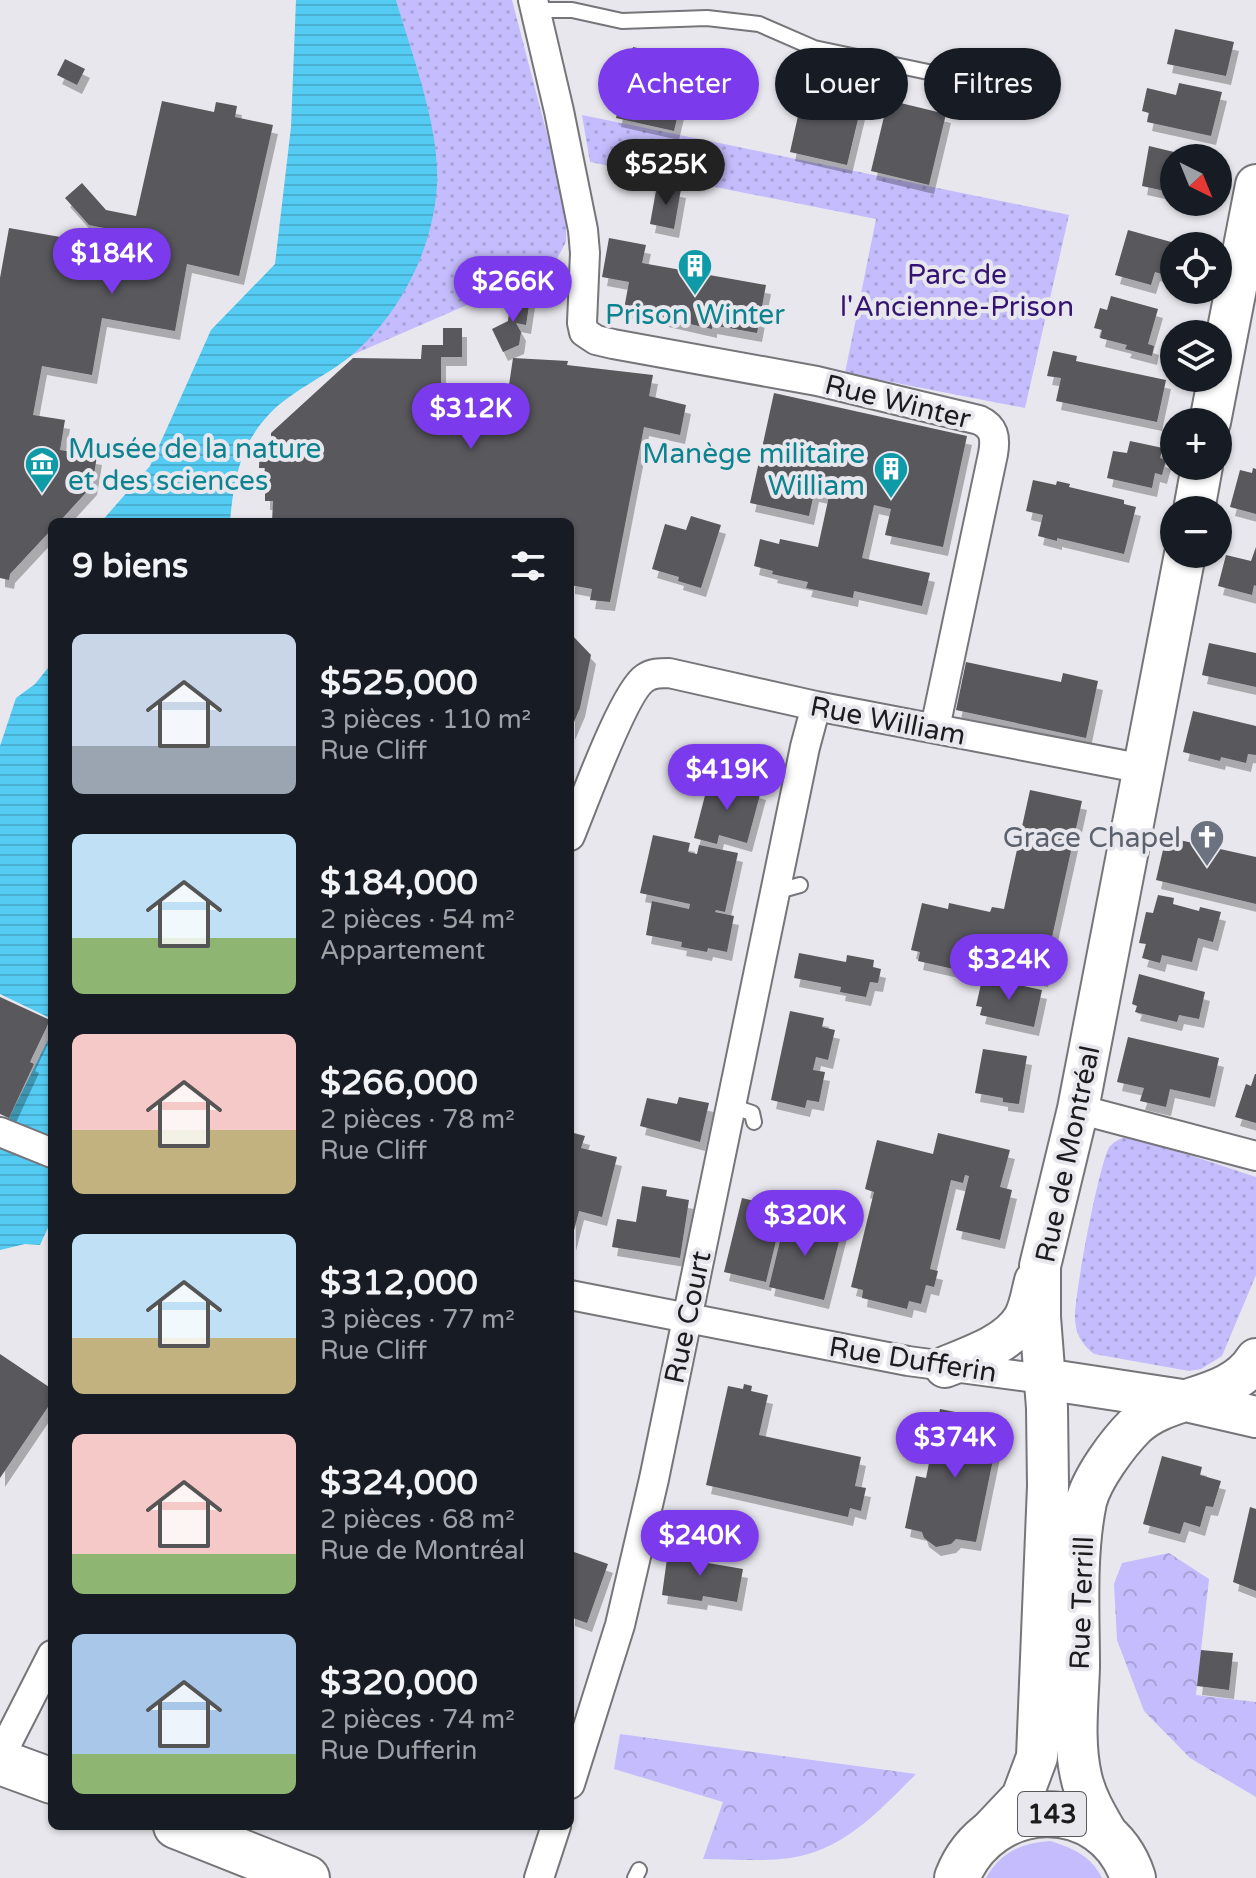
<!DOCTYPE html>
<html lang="fr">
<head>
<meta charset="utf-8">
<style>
	:root { --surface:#171b24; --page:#20242c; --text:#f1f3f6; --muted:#9ea1a6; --accent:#7c3aed }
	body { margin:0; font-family:"Varela Round",sans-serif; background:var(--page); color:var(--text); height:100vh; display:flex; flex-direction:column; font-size:30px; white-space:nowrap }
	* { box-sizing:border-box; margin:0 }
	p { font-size:26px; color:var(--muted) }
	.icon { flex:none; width:44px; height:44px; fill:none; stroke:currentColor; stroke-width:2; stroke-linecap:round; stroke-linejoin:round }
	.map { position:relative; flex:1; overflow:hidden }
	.drawer { position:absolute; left:48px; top:518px; width:526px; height:1312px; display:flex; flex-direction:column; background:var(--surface); border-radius:12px; box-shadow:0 2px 6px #0004 }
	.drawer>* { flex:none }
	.hud { position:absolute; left:598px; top:48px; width:538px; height:72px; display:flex; gap:16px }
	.needle { width:52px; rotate:137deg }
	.fabs { position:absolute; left:1160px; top:144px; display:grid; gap:16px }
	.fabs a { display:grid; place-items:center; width:72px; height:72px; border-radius:50%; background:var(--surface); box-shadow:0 2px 6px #0004; font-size:40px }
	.price { position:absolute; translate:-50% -68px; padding:0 18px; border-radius:28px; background:var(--accent); color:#fff; font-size:26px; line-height:52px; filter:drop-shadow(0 2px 4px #0008) }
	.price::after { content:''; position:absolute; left:50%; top:48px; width:24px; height:18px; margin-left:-12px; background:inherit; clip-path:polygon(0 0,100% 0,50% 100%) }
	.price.selected { background:#222; color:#fff }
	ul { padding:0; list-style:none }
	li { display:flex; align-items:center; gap:24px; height:200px; padding:0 24px }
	li span { display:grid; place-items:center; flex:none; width:224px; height:160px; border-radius:12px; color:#555 }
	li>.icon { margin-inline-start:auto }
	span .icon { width:96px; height:96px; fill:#fffc; stroke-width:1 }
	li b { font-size:34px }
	h2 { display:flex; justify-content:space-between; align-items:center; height:96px; padding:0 24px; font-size:34px }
	.tag { padding:0 28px; border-radius:36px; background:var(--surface); box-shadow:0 2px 6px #0004; font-size:28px; line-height:72px }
	.tag.selected { background:var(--accent); color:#fff }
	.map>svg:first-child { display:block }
</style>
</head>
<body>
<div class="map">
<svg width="1256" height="1878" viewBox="0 0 1256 1878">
	<defs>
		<pattern id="forest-crowns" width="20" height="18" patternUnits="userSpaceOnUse" patternTransform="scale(2)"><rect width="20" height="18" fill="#c4bcfc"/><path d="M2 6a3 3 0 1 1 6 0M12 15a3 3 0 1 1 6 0" fill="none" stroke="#a8a1d8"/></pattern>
		<pattern id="park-dots" width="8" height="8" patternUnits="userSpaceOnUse" patternTransform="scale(2)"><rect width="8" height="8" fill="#c4bcfc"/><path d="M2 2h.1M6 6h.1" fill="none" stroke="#a8a1d8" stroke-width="1.8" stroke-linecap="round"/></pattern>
		<pattern id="water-rules" width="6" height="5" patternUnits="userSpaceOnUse" patternTransform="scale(2)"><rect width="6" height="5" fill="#54cbf2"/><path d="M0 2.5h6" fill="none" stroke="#49aecf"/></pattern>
		<filter id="shadow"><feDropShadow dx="5" dy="9" stdDeviation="0" flood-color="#0004"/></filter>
	</defs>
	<rect width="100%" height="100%" fill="#e8e7ed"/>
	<path fill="#c4bcfc" d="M 1050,1841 C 1073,1848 1091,1856 1102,1878 L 986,1878 C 1000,1852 1022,1843 1050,1841 Z"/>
	<path fill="url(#forest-crowns)" d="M 1169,1553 L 1209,1579 L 1196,1695 L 1256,1702 L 1256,1797 L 1190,1758 L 1144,1711 L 1117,1640 L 1114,1584 L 1122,1563 Z
		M 620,1734 L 916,1774 C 880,1810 843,1851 790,1858 C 762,1862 731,1859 703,1859 L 723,1802 L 614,1769 Z"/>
	<path fill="url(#park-dots)" d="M 396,0 L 512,0 L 561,188 L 566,217 L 566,242 L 552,268 L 352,355 L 380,325 L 431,125 Z
		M 582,115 L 1069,215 L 1025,408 L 845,373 L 876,219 L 590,162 Z
		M 1132,1136 L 1256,1177 L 1256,1275 L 1222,1356 L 1201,1369 L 1189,1371 L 1094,1354 C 1081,1344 1075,1332 1075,1317 C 1074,1297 1100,1158 1110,1146 C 1116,1140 1123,1137 1132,1136 Z"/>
	<path fill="url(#water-rules)" d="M 296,0 L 396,0 C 412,55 440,128 437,184 C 434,248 400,314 352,355 C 324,378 287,392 264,420 C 239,449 233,485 230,522 L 101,522 L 150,466 L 211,330 L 275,264 L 291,127 Z
		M 52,663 L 52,1019 L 0,994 L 0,746 L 16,698 L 35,684 Z
		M 52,1032 L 52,1219 L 40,1245 L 25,1244 L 0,1250 L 0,1136 Z"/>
	<path fill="#58585d" filter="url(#shadow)" d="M 1175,29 L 1234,42 L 1226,76 L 1167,64 Z
		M 633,47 L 691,60 L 674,131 L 616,118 Z
		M 65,59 L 85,69 L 77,85 L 57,75 Z
		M 806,80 L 864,94 L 847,165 L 790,152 Z
		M 1179,83 L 1222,92 L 1211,136 L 1147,122 L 1149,113 L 1142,111 L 1147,88 L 1176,95 Z
		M 888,100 L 946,114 L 929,185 L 871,171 Z
		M 162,101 L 214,112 L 216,102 L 237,106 L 235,117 L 273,125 L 239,276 L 187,264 L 175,331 L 102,318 L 92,375 L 42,366 L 33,415 L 65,420 L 60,450 L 97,456 L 92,486 L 59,522 L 52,522 L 52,529 L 10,574 L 9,580 L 0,578 L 0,278 L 9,228 L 106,245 L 109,229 L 89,225 L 65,198 L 82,183 L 106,210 L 136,216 Z
		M 1149,146 L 1195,157 L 1174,158 L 1174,193 L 1142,186 Z
		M 657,185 L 681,189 L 674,229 L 650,224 Z
		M 1128,230 L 1182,245 L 1174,246 L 1174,278 L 1155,272 L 1151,285 L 1115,275 Z
		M 609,238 L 646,245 L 642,263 L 766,285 L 757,333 L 712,325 L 712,329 L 624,309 L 629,282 L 602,277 Z
		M 511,296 L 530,299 L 526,325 L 516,323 L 521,332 L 519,345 L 503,352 L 492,329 L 508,321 Z
		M 1111,296 L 1158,309 L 1148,344 L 1154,346 L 1152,356 L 1125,349 L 1127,345 L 1100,338 L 1102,330 L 1094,328 L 1100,308 L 1107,310 Z
		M 443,328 L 462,328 L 462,357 L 441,357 L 441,385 L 509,385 L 513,358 L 568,361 L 567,365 L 653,375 L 649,396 L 686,405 L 680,435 L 644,427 L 610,602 L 590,600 L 592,589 L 570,585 L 570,522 L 272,522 L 273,501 L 265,501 L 265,468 L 259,468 L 260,442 L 271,442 L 271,433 L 353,358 L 421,359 L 422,345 L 443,345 Z
		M 1053,351 L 1077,356 L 1076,361 L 1166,380 L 1157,422 L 1056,401 L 1061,378 L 1047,376 Z
		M 774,393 L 967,436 L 943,547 L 885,535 L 891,509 L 874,505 L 862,558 L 930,573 L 922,606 L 854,591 L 853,598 L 806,588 L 808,582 L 772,574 L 773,571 L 754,566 L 760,539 L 779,544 L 780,539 L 818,547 L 829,496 L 814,493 L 809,516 L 750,503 Z
		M 1130,441 L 1163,448 L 1160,458 L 1166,460 L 1162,475 L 1155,473 L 1152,488 L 1107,478 L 1113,451 L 1127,453 Z
		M 1253,468 L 1256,469 L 1256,514 L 1230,507 L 1240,470 L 1252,473 Z
		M 1033,480 L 1056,485 L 1057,481 L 1070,484 L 1069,487 L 1124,500 L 1124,504 L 1136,507 L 1124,554 L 1057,538 L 1057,541 L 1038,536 L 1043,515 L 1026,511 Z
		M 691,516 L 721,525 L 701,588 L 678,581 L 679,577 L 652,569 L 665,524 L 686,530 Z
		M 1256,547 L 1256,586 L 1254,585 L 1252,595 L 1218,586 L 1226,555 L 1251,561 Z
		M 570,633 L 591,655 L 580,708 L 570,731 Z
		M 1209,643 L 1256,653 L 1256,687 L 1202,675 Z
		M 966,662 L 1061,682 L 1063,673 L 1098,681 L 1086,738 L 956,710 Z
		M 1193,711 L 1256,726 L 1256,755 L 1248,754 L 1246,763 L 1221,757 L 1220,761 L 1183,752 Z
		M 710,776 L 761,791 L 747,843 L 719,835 L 717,844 L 694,838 Z
		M 1030,790 L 1082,801 L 1043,978 L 991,967 L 989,977 L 918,961 L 920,952 L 911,950 L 922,903 L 948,909 L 949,903 L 990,912 L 992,907 L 1004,909 Z
		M 653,835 L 690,843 L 688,852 L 697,854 L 699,845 L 738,853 L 725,912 L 716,910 L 715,912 L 734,916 L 727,952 L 708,948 L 707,952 L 681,947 L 682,942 L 646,935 L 652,901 L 689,909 L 690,904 L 640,893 Z
		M 1166,837 L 1256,857 L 1256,904 L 1156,880 Z
		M 1158,895 L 1174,898 L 1173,904 L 1199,911 L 1200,907 L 1221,912 L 1213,942 L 1198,938 L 1192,962 L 1162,955 L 1160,963 L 1142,958 L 1146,944 L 1139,943 L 1146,912 L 1153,913 Z
		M 799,953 L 846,962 L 847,955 L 874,960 L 873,967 L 881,969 L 878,983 L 870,982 L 866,997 L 840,992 L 841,987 L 794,978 Z
		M 1139,974 L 1205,992 L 1199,1019 L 1179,1015 L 1177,1022 L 1135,1012 L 1137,1006 L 1132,1004 Z
		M 988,978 L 1042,990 L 1034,1027 L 980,1015 L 982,1007 L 976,1006 L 981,984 L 987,985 Z
		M 0,997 L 50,1020 L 30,1062 L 34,1064 L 9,1118 L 0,1114 Z
		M 790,1011 L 824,1018 L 822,1027 L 835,1030 L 828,1060 L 816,1057 L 813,1070 L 825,1072 L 819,1102 L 807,1100 L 805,1108 L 771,1100 Z
		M 1128,1037 L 1219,1058 L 1210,1098 L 1170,1089 L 1166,1107 L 1140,1101 L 1144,1088 L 1117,1082 Z
		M 983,1049 L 1027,1056 L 1019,1104 L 1003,1102 L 1003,1098 L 975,1093 Z
		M 1255,1074 L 1256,1074 L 1256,1123 L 1235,1117 L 1246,1084 L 1251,1086 Z
		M 679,1097 L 709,1103 L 700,1142 L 640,1126 L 647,1098 L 677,1104 Z
		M 570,1132 L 585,1136 L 581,1148 L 617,1157 L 602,1217 L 579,1211 L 571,1242 Z
		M 938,1133 L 1010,1150 L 1000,1187 L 1012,1190 L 1000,1240 L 956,1230 L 969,1176 L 965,1175 L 963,1183 L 951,1180 L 930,1269 L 938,1271 L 934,1287 L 926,1285 L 921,1304 L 909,1301 L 907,1309 L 862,1298 L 863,1290 L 851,1287 L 874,1192 L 865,1189 L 877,1140 L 933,1154 Z
		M 642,1186 L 667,1190 L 666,1196 L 689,1200 L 680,1258 L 612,1247 L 617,1219 L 636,1222 Z
		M 742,1198 L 784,1208 L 766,1282 L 724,1272 Z
		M 786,1216 L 842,1230 L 824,1300 L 769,1287 Z
		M 0,1354 L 52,1389 L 52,1401 L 0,1478 Z
		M 744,1384 L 752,1386 L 751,1391 L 768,1395 L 759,1435 L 861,1457 L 855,1486 L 866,1488 L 861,1511 L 850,1508 L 848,1517 L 706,1485 L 728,1386 L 743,1389 Z
		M 940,1409 L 1001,1421 L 976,1542 L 956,1539 L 951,1544 L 936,1547 L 924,1538 L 922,1532 L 905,1528 L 916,1476 L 926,1478 Z
		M 1162,1456 L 1202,1467 L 1200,1475 L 1221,1481 L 1213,1507 L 1206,1506 L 1200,1527 L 1184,1522 L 1180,1534 L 1143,1524 Z
		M 1250,1507 L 1256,1509 L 1256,1591 L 1233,1582 Z
		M 668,1551 L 709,1557 L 708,1563 L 743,1569 L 737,1602 L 703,1596 L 702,1601 L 662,1595 Z
		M 574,1552 L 608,1564 L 587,1623 L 570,1617 L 570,1564 Z
		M 1201,1650 L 1233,1653 L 1229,1690 L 1197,1686 Z"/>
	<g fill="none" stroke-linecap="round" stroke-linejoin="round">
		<defs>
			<path id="lane" d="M 535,10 L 572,10 L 622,21 L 707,18 L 759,24 L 814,48 L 952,77
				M 775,892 L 800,885
				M 731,1106 L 752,1113 L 754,1122
				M 635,1878 L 639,1870"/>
			<path id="street" d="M 533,0 L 559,111 L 583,230 L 585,253 L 582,323 L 584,332 L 596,340 L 613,344 L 817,381 L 979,420 C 994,427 996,437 993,454 L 935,728
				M 570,836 C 582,807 624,691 645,678 C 652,673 660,673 669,673 L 816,706 L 1144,769
				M 1078,1109 L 1256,1156
				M 0,1132 L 52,1153
				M 570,1295 L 908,1361 L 1044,1379
				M 0,1757 L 52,1655
				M 570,1784 L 620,1625 L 654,1479 L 805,747 L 816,706
				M 539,1878 L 556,1826"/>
			<path id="secondary" d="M 1210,422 L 1256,185
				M 1194,510 L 1202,466
				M 945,1367 C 972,1356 1009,1344 1024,1318 C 1030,1307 1032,1292 1035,1281
				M 1044,1379 L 1182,1400 L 1256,1417
				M 988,1833 L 1022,1797 L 1037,1757 L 1048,1486 L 1047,1408 L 1040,1317 L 1040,1266 L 1078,1109 L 1185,554
				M 1112,1842 C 1100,1821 1086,1800 1081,1776 C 1073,1741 1078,1702 1079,1667 C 1079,1613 1075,1555 1086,1502 C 1092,1478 1118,1443 1135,1426 C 1169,1394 1230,1401 1256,1359"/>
			<path id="primary" d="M 0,1762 L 52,1781
				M 176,1826 L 307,1878
				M 957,1878 C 989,1795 1105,1791 1133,1878"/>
		</defs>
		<use href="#lane" stroke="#76757a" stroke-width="18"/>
		<use href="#street" stroke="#76757a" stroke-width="32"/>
		<use href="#secondary" stroke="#76757a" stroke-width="44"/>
		<use href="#primary" stroke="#76757a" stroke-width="48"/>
		<use href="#lane" stroke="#fff" stroke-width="14"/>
		<use href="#street" stroke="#fff" stroke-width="28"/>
		<use href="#secondary" stroke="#fff" stroke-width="40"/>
		<use href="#primary" stroke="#fff" stroke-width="44"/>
	</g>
	<defs>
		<symbol id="building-pin" viewBox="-11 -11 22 30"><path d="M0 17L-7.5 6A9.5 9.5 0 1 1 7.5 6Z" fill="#0f9aa8" stroke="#e8e7ed"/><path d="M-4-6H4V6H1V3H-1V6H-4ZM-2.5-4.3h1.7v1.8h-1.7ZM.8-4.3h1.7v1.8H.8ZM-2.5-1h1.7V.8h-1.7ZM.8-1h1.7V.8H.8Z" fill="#fff"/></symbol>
		<symbol id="museum-pin" viewBox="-11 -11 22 30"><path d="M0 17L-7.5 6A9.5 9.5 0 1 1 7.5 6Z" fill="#0f9aa8" stroke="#e8e7ed"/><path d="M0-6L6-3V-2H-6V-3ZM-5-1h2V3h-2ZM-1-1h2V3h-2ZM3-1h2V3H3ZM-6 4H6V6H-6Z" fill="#fff"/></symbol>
		<symbol id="church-pin" viewBox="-11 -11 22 30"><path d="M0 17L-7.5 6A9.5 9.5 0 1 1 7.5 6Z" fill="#6b7280" stroke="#e8e7ed"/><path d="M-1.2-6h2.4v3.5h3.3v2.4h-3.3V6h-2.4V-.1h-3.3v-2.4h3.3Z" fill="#fff"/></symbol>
	</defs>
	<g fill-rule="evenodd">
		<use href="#building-pin" x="675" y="246" width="40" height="54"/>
		<use href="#museum-pin" x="22" y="444" width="40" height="54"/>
		<use href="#building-pin" x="871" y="449" width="40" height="54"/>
		<use href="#church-pin" x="1187" y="817" width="40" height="54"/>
	</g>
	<g text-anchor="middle" stroke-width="8" stroke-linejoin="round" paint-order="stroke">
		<rect fill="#e8e7ed" stroke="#59595c" stroke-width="2" x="1018" y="1792" width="68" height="44" rx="6"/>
		<g font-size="26" font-weight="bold" fill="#1c1c1e">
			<text x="1052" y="1823">143</text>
		</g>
		<g font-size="28" fill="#341473" stroke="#e8e7ed">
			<text x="957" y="284">Parc de<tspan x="957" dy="32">l'Ancienne-Prison</tspan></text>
		</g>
		<g font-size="28" fill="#0d838f" stroke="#e8e7ed">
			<text x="695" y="324">Prison Winter</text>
			<text x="68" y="458" text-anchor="start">Musée de la nature<tspan x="68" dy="32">et des sciences</tspan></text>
			<text x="865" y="463" text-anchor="end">Manège militaire<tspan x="865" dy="32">William</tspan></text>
		</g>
		<g font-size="28" fill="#1c1c1e" stroke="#e8e7ed">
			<text transform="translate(898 401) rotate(14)" y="10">Rue Winter</text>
			<text transform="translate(888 720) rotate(11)" y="10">Rue William</text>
			<text transform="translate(1067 1154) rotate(-78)" y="10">Rue de Montréal</text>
			<text transform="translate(687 1317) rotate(-78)" y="10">Rue Court</text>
			<text transform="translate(913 1359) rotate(9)" y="10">Rue Dufferin</text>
			<text transform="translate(1081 1603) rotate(-88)" y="10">Rue Terrill</text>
		</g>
		<g font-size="28" fill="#5b616d" stroke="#e8e7ed" text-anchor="end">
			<text x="1181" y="847">Grace Chapel</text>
		</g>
	</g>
</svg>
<div class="fabs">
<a><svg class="needle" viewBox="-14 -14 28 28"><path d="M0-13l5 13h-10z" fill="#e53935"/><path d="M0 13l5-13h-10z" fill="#9ea1a6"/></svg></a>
<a><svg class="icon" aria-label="locate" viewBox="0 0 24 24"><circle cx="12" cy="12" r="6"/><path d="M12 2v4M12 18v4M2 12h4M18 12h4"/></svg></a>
<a><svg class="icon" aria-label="layers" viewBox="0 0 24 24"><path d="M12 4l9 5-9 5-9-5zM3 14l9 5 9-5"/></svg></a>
<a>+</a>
<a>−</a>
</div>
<b class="price selected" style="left:666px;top:207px">$525K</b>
<b class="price" style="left:112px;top:296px">$184K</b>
<b class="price" style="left:513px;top:324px">$266K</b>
<b class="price" style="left:471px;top:451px">$312K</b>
<b class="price" style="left:727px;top:812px">$419K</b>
<b class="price" style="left:1009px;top:1002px">$324K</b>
<b class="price" style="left:805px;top:1258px">$320K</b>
<b class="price" style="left:955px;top:1480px">$374K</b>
<b class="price" style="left:700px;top:1578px">$240K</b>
<div class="hud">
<a class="tag selected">Acheter</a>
<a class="tag">Louer</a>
<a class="tag">Filtres</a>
</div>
<section class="drawer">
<h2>9 biens<svg class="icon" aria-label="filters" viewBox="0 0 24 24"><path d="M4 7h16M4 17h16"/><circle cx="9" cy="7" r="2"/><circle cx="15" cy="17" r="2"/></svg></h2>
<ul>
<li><span style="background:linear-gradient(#c9d6e8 70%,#9aa5b1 0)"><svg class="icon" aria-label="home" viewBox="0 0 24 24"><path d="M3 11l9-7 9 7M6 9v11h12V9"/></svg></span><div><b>$525,000</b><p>3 pièces · 110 m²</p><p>Rue Cliff</p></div></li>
<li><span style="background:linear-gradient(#bfe0f5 65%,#8fb573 0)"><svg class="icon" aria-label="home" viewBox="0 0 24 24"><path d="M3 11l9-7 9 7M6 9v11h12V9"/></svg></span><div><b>$184,000</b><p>2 pièces · 54 m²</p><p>Appartement</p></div></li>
<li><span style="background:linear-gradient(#f6c9c9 60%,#c2b280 0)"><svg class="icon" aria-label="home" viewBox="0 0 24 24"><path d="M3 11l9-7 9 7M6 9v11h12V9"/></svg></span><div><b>$266,000</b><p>2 pièces · 78 m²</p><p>Rue Cliff</p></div></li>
<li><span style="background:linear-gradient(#bfe0f5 65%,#c2b280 0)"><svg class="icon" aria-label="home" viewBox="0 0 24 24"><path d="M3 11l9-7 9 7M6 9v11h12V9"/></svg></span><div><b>$312,000</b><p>3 pièces · 77 m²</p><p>Rue Cliff</p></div></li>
<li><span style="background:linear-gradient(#f6c9c9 75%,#8fb573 0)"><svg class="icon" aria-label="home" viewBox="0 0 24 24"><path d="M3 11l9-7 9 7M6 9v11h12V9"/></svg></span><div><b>$324,000</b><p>2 pièces · 68 m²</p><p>Rue de Montréal</p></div></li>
<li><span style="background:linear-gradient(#a9c7e8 75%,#8fb573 0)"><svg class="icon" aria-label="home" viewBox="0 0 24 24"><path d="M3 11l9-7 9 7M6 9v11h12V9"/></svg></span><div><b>$320,000</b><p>2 pièces · 74 m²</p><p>Rue Dufferin</p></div></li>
</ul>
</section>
</div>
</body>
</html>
